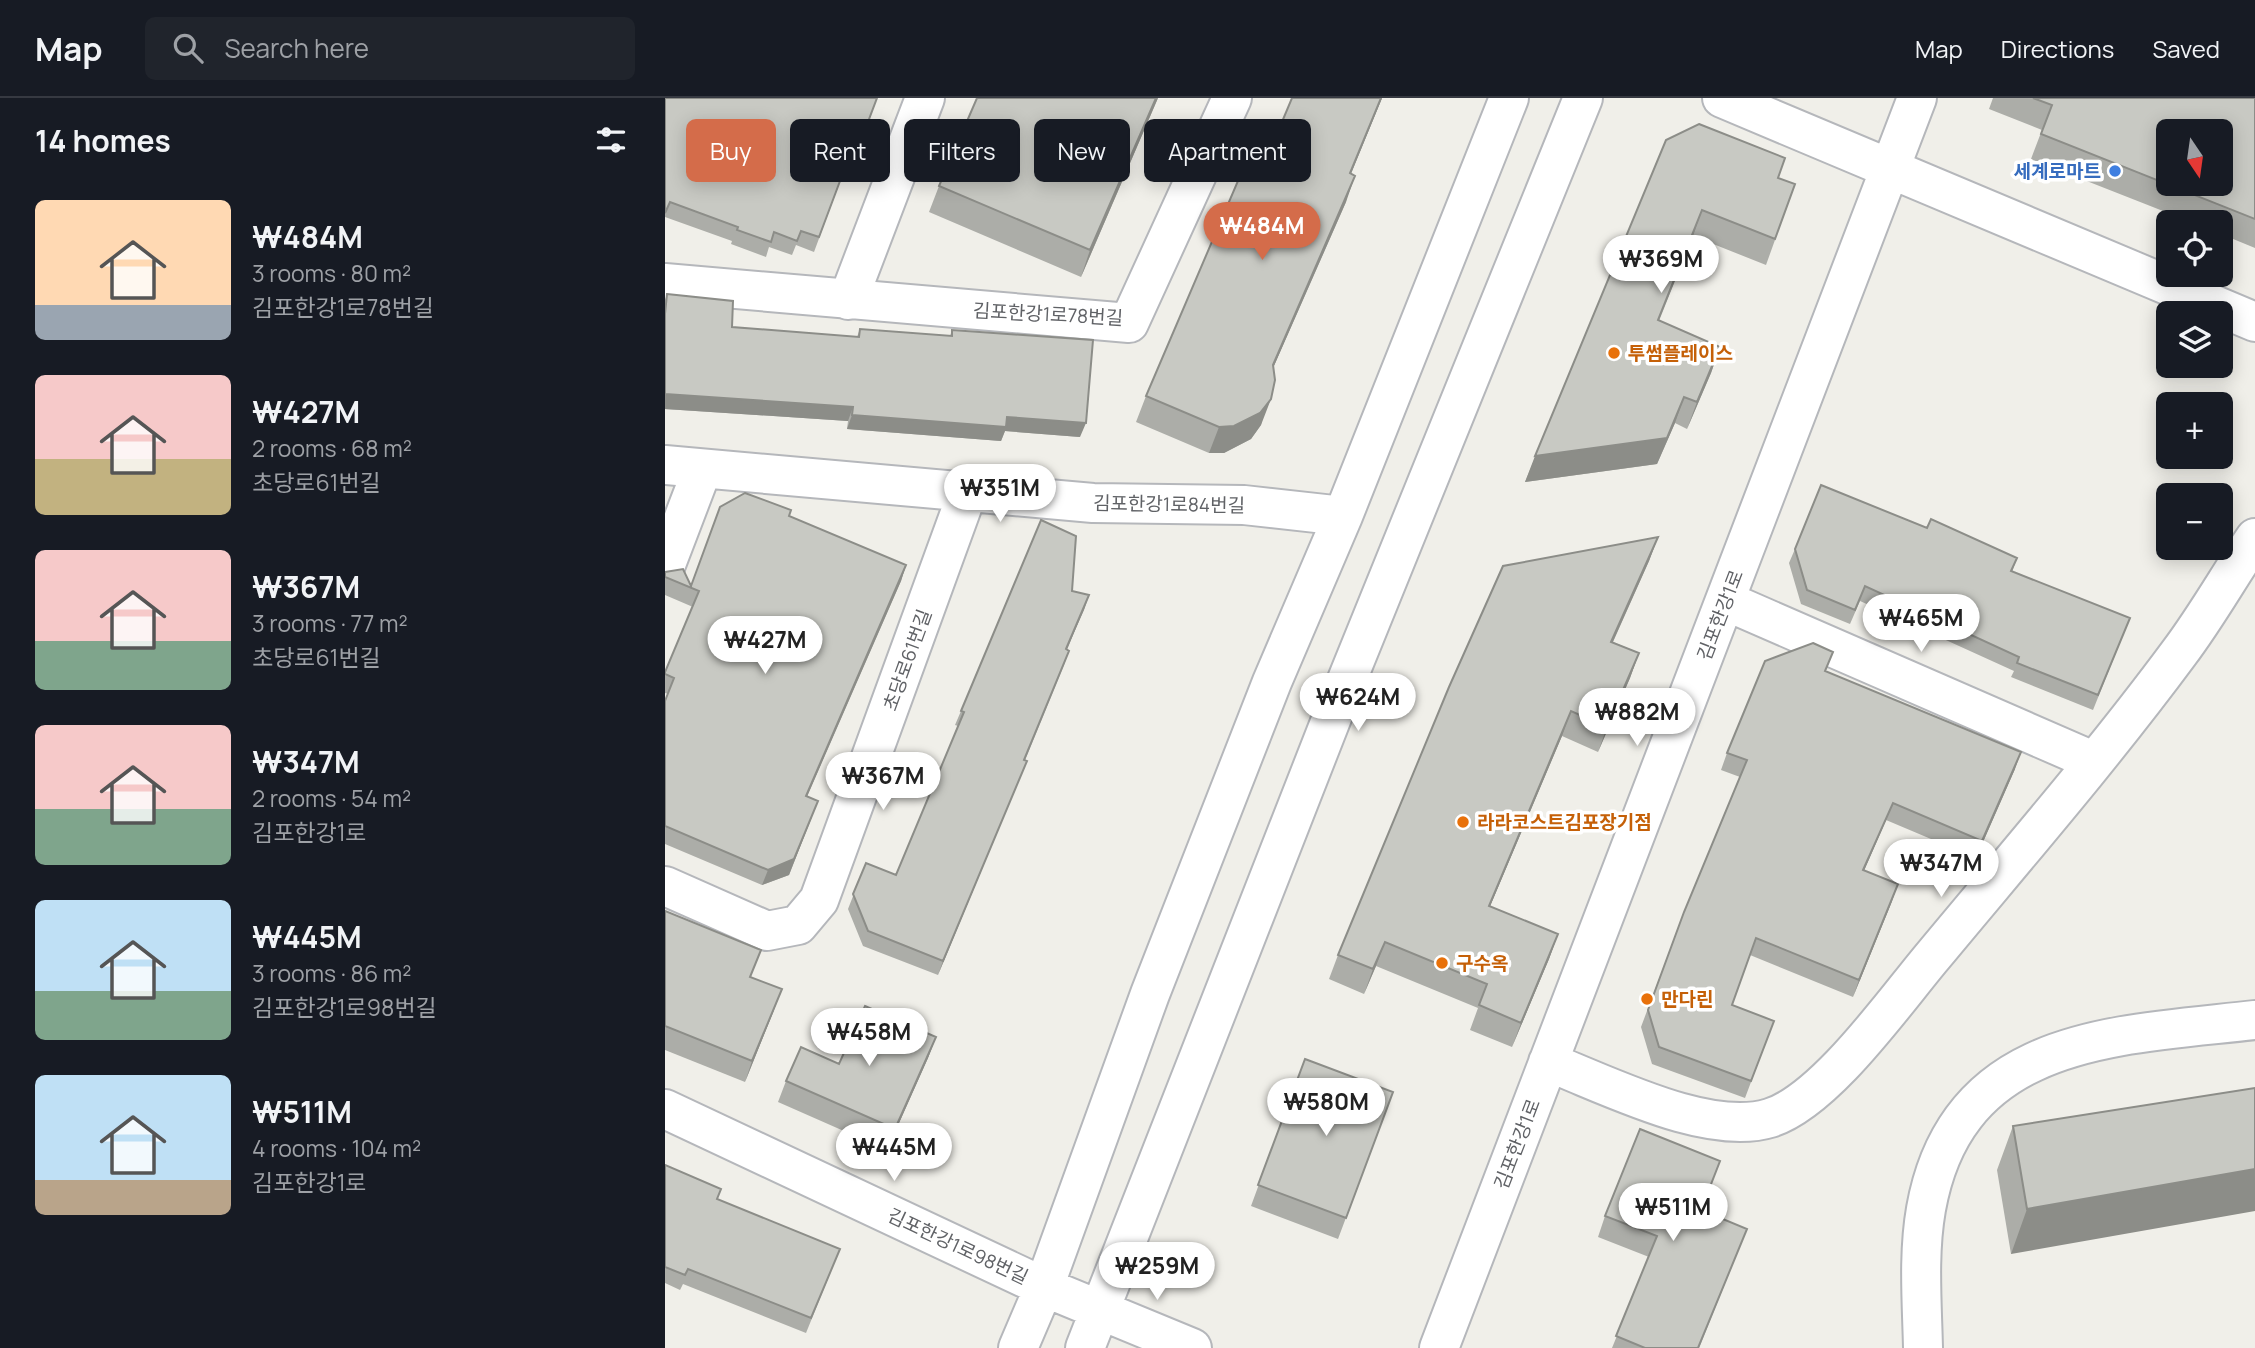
<!DOCTYPE html>
<html lang="en">
<head>
<meta charset="utf-8">
<style>
	:root { --surface:#171b24; --page:#20242c; --text:#f1f3f6; --muted:#9ea1a6; --line:#363941; --accent:#d46c4a }
	body { margin:0; font-family:Manrope,"Noto Sans KR",sans-serif; background:var(--page); color:var(--text); height:100vh; display:flex; flex-direction:column; font-size:26px; white-space:nowrap }
	* { box-sizing:border-box; margin:0 }
	p { font-size:23px; color:var(--muted) }
	.icon { flex:none; width:38px; height:38px; fill:none; stroke:currentColor; stroke-width:2; stroke-linecap:round; stroke-linejoin:round }
	.map { position:relative; flex:1; overflow:hidden }
	.panel { display:flex; flex-direction:column; background:var(--surface); width:665px }
	.panel>* { flex:none }
	.hud { position:absolute; left:21px; top:21px; width:665px; height:63px; display:flex; gap:14px }
	.needle { width:46px; rotate:167deg }
	.tools { position:absolute; left:1491px; top:21px; display:grid; gap:14px }
	.tools a { display:grid; place-items:center; width:77px; height:77px; border-radius:10px; background:var(--surface); box-shadow:0 4px 18px #0003; font-size:35px }
	.price { position:absolute; translate:-50% -60px; padding:0 16px; border-radius:24px; background:#fff; color:#222; font-size:23px; line-height:46px; filter:drop-shadow(0 2px 4px #0008) }
	.price::after { content:''; position:absolute; left:50%; top:42px; width:21px; height:16px; margin-left:-10px; background:inherit; clip-path:polygon(0 0,100% 0,50% 100%) }
	.price.on { background:var(--accent); color:#fff }
	ul { padding:0; list-style:none }
	li { display:flex; align-items:center; gap:21px; height:175px; padding:0 35px }
	li span { display:grid; place-items:center; flex:none; width:196px; height:140px; border-radius:10px; color:#555 }
	li>.icon { margin-inline-start:auto }
	span .icon { width:84px; height:84px; fill:#fffc; stroke-width:1 }
	li b { font-size:30px }
	h2 { display:flex; justify-content:space-between; align-items:center; height:84px; padding:0 35px; font-size:30px }
	.tag { padding:0 24px; border-radius:10px; background:var(--surface); box-shadow:0 4px 18px #0003; font-size:24px; line-height:63px }
	.tag.on { background:var(--accent); color:#fff }
	header { display:flex; align-items:center; gap:42px; box-sizing:border-box; height:98px; padding:0 35px; background:var(--surface); border-bottom:2px solid var(--line) }
	header strong { font-size:33px }
	nav { display:flex; gap:38px; margin-inline-start:auto; font-size:24px }
	.search { width:490px; height:63px; background:var(--page); display:flex; align-items:center; gap:18px; box-sizing:border-box; padding:0 24px; border-radius:10px; color:var(--muted); font-size:26px }
	main { display:flex; flex:1; min-height:0 }
	.map>svg:first-child { display:block }
</style>
</head>
<body>
<header>
<strong>Map</strong>
<div class="search"><svg class="icon" aria-label="search" viewBox="0 0 24 24"><circle cx="10" cy="10" r="6"/><path d="M15 15l6 6"/></svg>Search here</div>
<nav><a>Map</a><a>Directions</a><a>Saved</a></nav>
</header>
<main>
<section class="panel">
<h2>14 homes<svg class="icon" aria-label="filters" viewBox="0 0 24 24"><path d="M4 7h16M4 17h16"/><circle cx="9" cy="7" r="2"/><circle cx="15" cy="17" r="2"/></svg></h2>
<ul>
<li><span style="background:linear-gradient(#ffd9b3 75%,#9aa5b1 0)"><svg class="icon" aria-label="home" viewBox="0 0 24 24"><path d="M3 11l9-7 9 7M6 9v11h12V9"/></svg></span><div><b>₩484M</b><p>3 rooms · 80 m²</p><p>김포한강1로78번길</p></div></li>
<li><span style="background:linear-gradient(#f6c9c9 60%,#c2b280 0)"><svg class="icon" aria-label="home" viewBox="0 0 24 24"><path d="M3 11l9-7 9 7M6 9v11h12V9"/></svg></span><div><b>₩427M</b><p>2 rooms · 68 m²</p><p>초당로61번길</p></div></li>
<li><span style="background:linear-gradient(#f6c9c9 65%,#7fa58c 0)"><svg class="icon" aria-label="home" viewBox="0 0 24 24"><path d="M3 11l9-7 9 7M6 9v11h12V9"/></svg></span><div><b>₩367M</b><p>3 rooms · 77 m²</p><p>초당로61번길</p></div></li>
<li><span style="background:linear-gradient(#f6c9c9 60%,#7fa58c 0)"><svg class="icon" aria-label="home" viewBox="0 0 24 24"><path d="M3 11l9-7 9 7M6 9v11h12V9"/></svg></span><div><b>₩347M</b><p>2 rooms · 54 m²</p><p>김포한강1로</p></div></li>
<li><span style="background:linear-gradient(#bfe0f5 65%,#7fa58c 0)"><svg class="icon" aria-label="home" viewBox="0 0 24 24"><path d="M3 11l9-7 9 7M6 9v11h12V9"/></svg></span><div><b>₩445M</b><p>3 rooms · 86 m²</p><p>김포한강1로98번길</p></div></li>
<li><span style="background:linear-gradient(#bfe0f5 75%,#b9a48a 0)"><svg class="icon" aria-label="home" viewBox="0 0 24 24"><path d="M3 11l9-7 9 7M6 9v11h12V9"/></svg></span><div><b>₩511M</b><p>4 rooms · 104 m²</p><p>김포한강1로</p></div></li>
</ul>
</section>
<div class="map">
<svg width="1590" height="1250" viewBox="0 0 1590 1250">
	<rect width="100%" height="100%" fill="#f0efe9"/>
	<g fill="none" stroke-linecap="round" stroke-linejoin="round">
		<defs>
			<path id="minor" d="M 1057,0 L 1590,224
				M 0,185 L 464,225 L 567,0
				M 183,202 L 260,0
				M 0,367 L 428,405 L 579,407 L 678,418
				M 0,469 L 37,372
				M 1061,503 L 1428,663
				M 0,788 L 102,833 L 133,827 L 154,802 L 303,393
				M 883,964 C 943,987 1043,1039 1105,1020 C 1160,1003 1230,903 1268,858 C 1351,758 1437,659 1514,555 C 1542,518 1564,478 1590,440
				M 0,1011 L 379,1189 L 527,1250
				M 353,1250 L 379,1189 L 485,896 L 607,584 L 678,418 L 844,0
				M 420,1250 L 671,609 L 918,0
				M 774,1250 L 1252,0
				M 1258,1250 C 1257,1205 1253,1156 1261,1111 C 1292,937 1450,938 1590,922"/>
		</defs>
		<use href="#minor" stroke="#b5b7bb" stroke-width="42"/>
		<use href="#minor" stroke="#fff" stroke-width="38"/>
	</g>
	<path fill="#acada8" d="M 0,0 L 212,0 L 187,67 L 182,65 L 149,154 L 131,147 L 127,157 L 104,149 L 101,159 L 66,146 L 67,143 L 0,119 Z
		M 312,0 L 493,0 L 416,179 L 264,114 L 274,88 Z
		M 717,0 L 686,76 L 681,104 L 608,270 L 596,327 L 586,341 L 559,355 L 544,355 L 471,324 L 481,298 L 609,43 Z
		M 1328,0 L 1590,0 L 1590,150 L 1556,136 L 1556,124 L 1526,124 L 1366,61 L 1377,32 L 1324,11 Z
		M 1001,42 L 1130,86 L 1101,167 L 1028,138 L 994,223 L 1055,249 L 1046,275 L 1022,331 L 1010,325 L 992,366 L 860,384 Z
		M 2,196 L 67,229 L 192,239 L 195,231 L 285,238 L 287,232 L 415,339 L 340,333 L 336,343 L 182,331 L 183,323 L 0,311 L 0,202 Z
		M 124,418 L 241,467 L 236,483 L 142,699 L 147,719 L 124,777 L 97,787 L 0,746 L 0,603 L 3,596 L 0,595 L 0,574 L 28,509 L 0,497 L 0,474 L 26,488 Z
		M 1262,430 L 1352,460 L 1347,474 L 1465,520 L 1428,612 L 1346,579 L 1349,573 L 1195,503 L 1185,526 L 1136,506 L 1124,465 L 1130,451 Z
		M 993,439 L 984,463 L 948,544 L 974,555 L 965,580 L 933,654 L 897,638 L 825,808 L 893,836 L 884,861 L 847,949 L 805,932 L 813,910 L 711,868 L 699,896 L 664,881 L 673,857 Z
		M 407,493 L 424,497 L 402,552 L 404,553 L 399,567 L 360,662 L 362,663 L 356,677 L 273,877 L 198,848 L 183,811 L 201,765 L 231,777 L 293,628 L 290,627 L 296,613 Z
		M 1161,573 L 1350,671 L 1311,760 L 1221,722 L 1199,772 L 1227,803 L 1188,899 L 1085,857 L 1067,907 L 1109,923 L 1080,1000 L 987,966 L 976,929 L 1019,814 L 1075,679 L 1056,672 L 1062,655 Z
		M 0,813 L 86,879 L 109,912 L 80,984 L 0,952 Z
		M 271,939 L 263,960 L 222,1052 L 113,1004 L 121,983 L 174,966 Z
		M 640,961 L 728,994 L 673,1141 L 586,1108 Z
		M 1590,990 L 1346,1156 L 1332,1072 L 1348,1028 Z
		M 0,1067 L 52,1102 L 169,1166 L 141,1235 L 18,1186 L 15,1192 L 0,1185 Z
		M 1036,1113 L 1082,1131 L 1034,1250 L 947,1250 L 984,1159 L 933,1139 L 940,1118 Z"/>
	<path fill="#8c8d88" d="M 491,0 L 493,0 L 416,179 L 425,152 Z
		M 716,0 L 717,0 L 675,102 L 685,75 Z
		M 690,78 L 681,104 L 598,293 L 608,267 Z
		M 1037,112 L 1028,138 L 983,248 L 993,222 Z
		M 1055,249 L 1046,275 L 1022,331 L 1032,304 Z
		M 0,296 L 188,309 L 183,323 L 0,311 Z
		M 1019,299 L 1010,325 L 992,366 L 860,384 L 870,358 Z
		M 606,301 L 596,327 L 586,341 L 559,355 L 544,355 L 554,329 Z
		M 187,317 L 342,319 L 421,325 L 415,339 L 340,333 L 336,343 L 182,331 Z
		M 993,439 L 984,463 L 937,568 L 946,544 Z
		M 241,467 L 236,483 L 135,714 L 141,698 Z
		M 424,497 L 419,512 L 395,566 L 401,551 Z
		M 974,555 L 965,580 L 933,654 L 942,629 Z
		M 906,613 L 897,638 L 815,832 L 824,808 Z
		M 1356,654 L 1350,671 L 1311,760 L 1317,743 Z
		M 362,663 L 356,677 L 273,877 L 278,863 Z
		M 153,703 L 124,777 L 97,787 L 103,772 Z
		M 1228,705 L 1221,722 L 1192,789 L 1198,772 Z
		M 1233,786 L 1227,803 L 1188,899 L 1194,882 Z
		M 893,836 L 884,861 L 847,949 L 856,925 Z
		M 720,844 L 711,868 L 699,896 L 708,871 Z
		M 117,891 L 109,912 L 80,984 L 87,963 Z
		M 271,939 L 263,960 L 222,1052 L 230,1031 Z
		M 1590,1071 L 1590,1113 L 1346,1156 L 1362,1111 Z"/>
	<path fill="#c8c9c3" stroke="#8c8d88" stroke-width="2" fill-rule="evenodd" d="M 0,0 L 212,0 L 192,53 L 187,51 L 154,139 L 136,133 L 132,143 L 109,134 L 106,144 L 72,132 L 73,129 L 5,104 L 0,115 Z
		M 312,0 L 491,0 L 425,152 L 274,88 Z
		M 627,0 L 716,0 L 685,75 L 690,78 L 608,267 L 610,282 L 606,301 L 595,315 L 569,328 L 554,329 L 481,298 L 593,36 L 609,43 Z
		M 1368,0 L 1590,0 L 1590,121 L 1376,36 L 1387,7 ZM 1503,33 L 1556,33 L 1556,86 L 1503,86 Z
		M 1034,26 L 1120,60 L 1113,80 L 1130,86 L 1110,141 L 1037,112 L 993,222 L 1055,249 L 1032,304 L 1019,299 L 1002,340 L 870,358 L 1001,42 Z
		M 2,196 L 68,203 L 67,229 L 194,239 L 195,231 L 287,238 L 287,232 L 428,242 L 421,325 L 342,319 L 341,329 L 187,317 L 188,309 L 0,296 L 0,216 Z
		M 1156,387 L 1262,430 L 1266,421 L 1352,460 L 1346,473 L 1465,520 L 1433,597 L 1352,565 L 1354,559 L 1200,488 L 1190,512 L 1142,492 L 1130,451 Z
		M 80,395 L 126,412 L 124,418 L 241,467 L 141,698 L 153,703 L 129,761 L 103,772 L 0,728 L 0,603 L 9,580 L 0,576 L 0,574 L 34,493 L 0,479 L 0,474 L 18,471 L 26,488 L 55,409 Z
		M 376,422 L 411,438 L 407,493 L 424,497 L 401,551 L 404,553 L 359,662 L 362,663 L 278,863 L 203,833 L 188,796 L 201,765 L 231,777 L 299,614 L 296,613 Z
		M 993,439 L 946,544 L 974,555 L 942,629 L 906,613 L 824,808 L 893,836 L 856,925 L 814,907 L 822,886 L 720,844 L 708,871 L 673,857 L 784,589 L 838,468 Z
		M 1148,545 L 1168,554 L 1160,573 L 1356,654 L 1317,743 L 1228,705 L 1198,772 L 1233,786 L 1194,882 L 1091,840 L 1067,907 L 1109,923 L 1086,983 L 994,949 L 983,912 L 1019,814 L 1082,662 L 1062,655 L 1100,563 Z
		M 0,813 L 96,852 L 85,879 L 117,891 L 87,963 L 0,928 Z
		M 200,908 L 271,939 L 230,1031 L 121,983 L 136,949 L 174,966 Z
		M 640,961 L 728,994 L 681,1120 L 593,1087 Z
		M 1590,990 L 1590,1071 L 1362,1111 L 1348,1028 Z
		M 975,1031 L 1055,1063 L 1036,1112 L 1082,1131 L 1033,1250 L 980,1250 L 951,1238 L 992,1138 L 940,1118 Z
		M 0,1067 L 56,1091 L 52,1101 L 175,1151 L 146,1220 L 23,1171 L 20,1177 L 0,1169 Z"/>
	<circle fill="#3f7fe0" stroke="#fff" stroke-width="2.5" cx="1450" cy="73" r="7"/>
	<g fill="#e8710a" stroke="#fff" stroke-width="2.5">
		<circle cx="949" cy="255" r="7"/>
		<circle cx="798" cy="724" r="7"/>
		<circle cx="777" cy="865" r="7"/>
		<circle cx="982" cy="901" r="7"/>
	</g>
	<g text-anchor="middle" stroke-width="7" stroke-linejoin="round" paint-order="stroke">
		<g font-size="19" font-weight="bold" fill="#366cbe" stroke="#fff" text-anchor="end">
			<text x="1436" y="80">세계로마트</text>
		</g>
		<g font-size="19" fill="#606266" stroke="#fff">
			<text transform="translate(383 216) rotate(3)" y="7">김포한강1로78번길</text>
			<text transform="translate(504 406) rotate(1)" y="7">김포한강1로84번길</text>
			<text transform="translate(1055 517) rotate(-69)" y="7">김포한강1로</text>
			<text transform="translate(242 562) rotate(-70)" y="7">초당로61번길</text>
			<text transform="translate(852 1046) rotate(-69)" y="7">김포한강1로</text>
			<text transform="translate(293 1148) rotate(25)" y="7">김포한강1로98번길</text>
		</g>
		<g font-size="19" font-weight="bold" fill="#c56008" stroke="#fff" text-anchor="start">
			<text x="963" y="262">투썸플레이스</text>
			<text x="812" y="731">라라코스트김포장기점</text>
			<text x="791" y="872">구수옥</text>
			<text x="996" y="908">만다린</text>
		</g>
	</g>
</svg>
<div class="tools">
<a><svg class="needle" viewBox="-14 -14 28 28"><path d="M0-13l5 13h-10z" fill="#e53935"/><path d="M0 13l5-13h-10z" fill="#9ea1a6"/></svg></a>
<a><svg class="icon" aria-label="locate" viewBox="0 0 24 24"><circle cx="12" cy="12" r="6"/><path d="M12 2v4M12 18v4M2 12h4M18 12h4"/></svg></a>
<a><svg class="icon" aria-label="layers" viewBox="0 0 24 24"><path d="M12 4l9 5-9 5-9-5zM3 14l9 5 9-5"/></svg></a>
<a>+</a>
<a>−</a>
</div>
<b class="price on" style="left:597px;top:164px">₩484M</b>
<b class="price" style="left:996px;top:197px">₩369M</b>
<b class="price" style="left:335px;top:426px">₩351M</b>
<b class="price" style="left:1256px;top:556px">₩465M</b>
<b class="price" style="left:100px;top:578px">₩427M</b>
<b class="price" style="left:693px;top:635px">₩624M</b>
<b class="price" style="left:972px;top:650px">₩882M</b>
<b class="price" style="left:218px;top:714px">₩367M</b>
<b class="price" style="left:1276px;top:801px">₩347M</b>
<b class="price" style="left:204px;top:970px">₩458M</b>
<b class="price" style="left:661px;top:1040px">₩580M</b>
<b class="price" style="left:229px;top:1085px">₩445M</b>
<b class="price" style="left:1008px;top:1145px">₩511M</b>
<b class="price" style="left:492px;top:1204px">₩259M</b>
<div class="hud">
<a class="tag on">Buy</a>
<a class="tag">Rent</a>
<a class="tag">Filters</a>
<a class="tag">New</a>
<a class="tag">Apartment</a>
</div>
</div>
</main>
</body>
</html>
